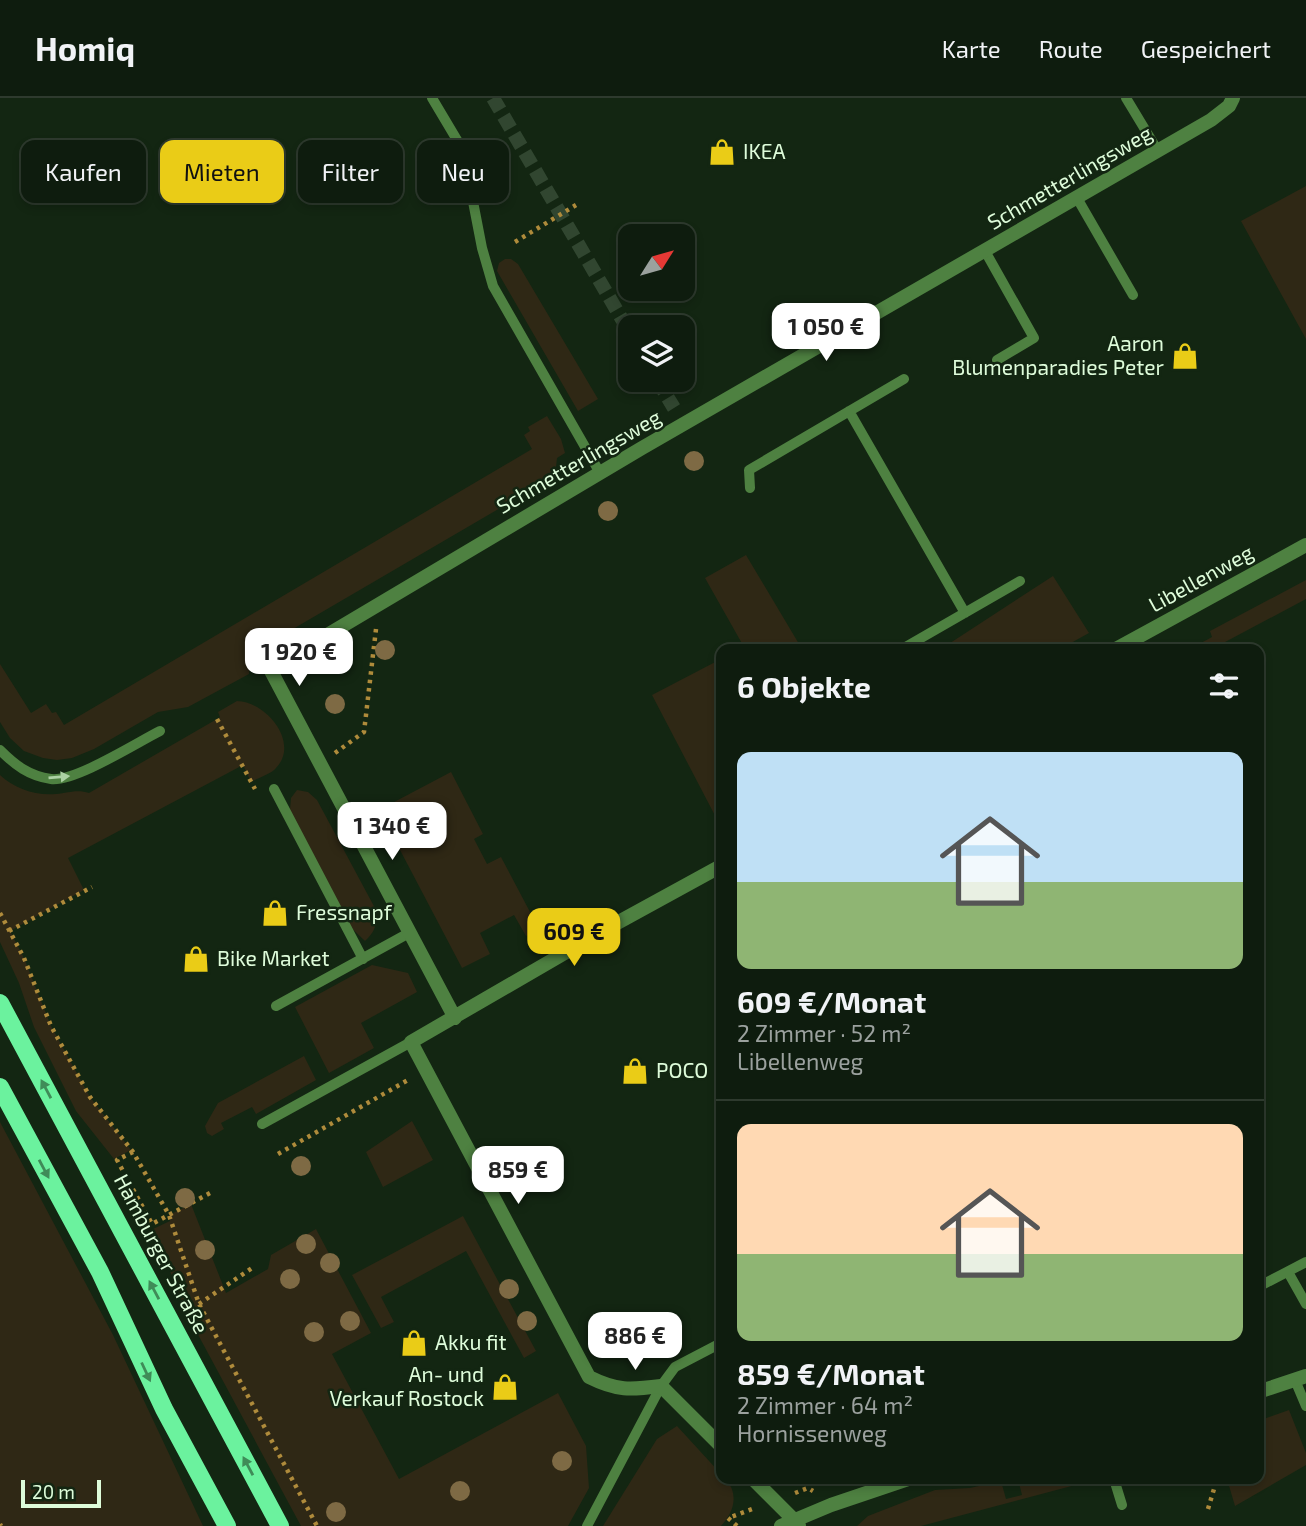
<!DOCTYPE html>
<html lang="de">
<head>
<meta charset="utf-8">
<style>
	:root { --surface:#0e1c0e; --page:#1c291c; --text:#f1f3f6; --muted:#9ba19e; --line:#2e3a2e; --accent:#eacc17 }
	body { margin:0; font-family:"Exo 2",sans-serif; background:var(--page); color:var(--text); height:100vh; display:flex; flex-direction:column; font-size:26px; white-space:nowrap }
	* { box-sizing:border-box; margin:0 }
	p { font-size:23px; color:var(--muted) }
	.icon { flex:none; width:38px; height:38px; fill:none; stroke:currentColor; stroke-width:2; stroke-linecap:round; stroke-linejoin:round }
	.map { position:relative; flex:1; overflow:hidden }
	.sheet { position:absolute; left:716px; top:546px; width:548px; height:840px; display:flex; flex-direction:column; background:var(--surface); border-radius:14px; box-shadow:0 4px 10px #0003,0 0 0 2px var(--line) }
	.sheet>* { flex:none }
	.banner { position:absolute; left:21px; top:42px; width:590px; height:63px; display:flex; gap:14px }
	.needle { width:46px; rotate:53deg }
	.buttons { position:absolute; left:618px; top:126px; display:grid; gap:14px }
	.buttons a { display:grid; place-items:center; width:77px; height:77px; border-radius:14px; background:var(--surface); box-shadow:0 4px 10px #0003,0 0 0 2px var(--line); font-size:35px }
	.scale { position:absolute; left:21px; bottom:18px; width:80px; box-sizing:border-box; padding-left:7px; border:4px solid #defcda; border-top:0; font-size:19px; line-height:24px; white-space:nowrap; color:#defcda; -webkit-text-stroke:5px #132612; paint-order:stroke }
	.price { position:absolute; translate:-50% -60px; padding:0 16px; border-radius:14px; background:#fff; color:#222; font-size:23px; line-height:46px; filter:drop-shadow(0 2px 4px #0008) }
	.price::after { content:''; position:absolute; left:50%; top:42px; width:21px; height:16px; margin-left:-10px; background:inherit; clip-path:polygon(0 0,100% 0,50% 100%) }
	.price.current { background:var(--accent); color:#111 }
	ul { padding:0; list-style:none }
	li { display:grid; align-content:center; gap:14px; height:371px; padding:0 21px }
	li+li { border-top:2px solid var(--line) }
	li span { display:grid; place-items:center; height:217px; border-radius:14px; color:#555 }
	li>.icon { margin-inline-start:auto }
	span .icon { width:126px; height:126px; fill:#fffc; stroke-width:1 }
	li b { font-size:30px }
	h2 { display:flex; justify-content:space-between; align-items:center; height:84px; padding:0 21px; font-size:30px }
	.tag { padding:0 24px; border-radius:14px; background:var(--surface); box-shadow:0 4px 10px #0003,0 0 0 2px var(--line); font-size:24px; line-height:63px }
	.tag.current { background:var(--accent); color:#111 }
	header { display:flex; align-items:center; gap:42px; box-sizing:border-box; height:98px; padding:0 35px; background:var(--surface); border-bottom:2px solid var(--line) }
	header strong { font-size:33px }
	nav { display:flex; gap:38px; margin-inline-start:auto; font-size:24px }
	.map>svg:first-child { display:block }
</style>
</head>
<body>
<header>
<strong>Homiq</strong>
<nav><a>Karte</a><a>Route</a><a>Gespeichert</a></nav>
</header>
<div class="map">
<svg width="1306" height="1428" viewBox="0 0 1306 1428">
	<rect width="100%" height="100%" fill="#132612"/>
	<path fill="#2f2815" d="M 1306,88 L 1306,241 L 1241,123 Z
		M 505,161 L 511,161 L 518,166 L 598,301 L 578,313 L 497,173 L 499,165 Z
		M 547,318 L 561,341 L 565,355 L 557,360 L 555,378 L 250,556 L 249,576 L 188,609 L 158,614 L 94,651 L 72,660 L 57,662 L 43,660 L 24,653 L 10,640 L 0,624 L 0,566 L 31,615 L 46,606 L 52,615 L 56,614 L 64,627 L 532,351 L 524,337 L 530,333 L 528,329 Z
		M 746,457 L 802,551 L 740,551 L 744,549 L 705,480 Z
		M 1053,478 L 1089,535 L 1060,551 L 941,551 Z
		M 1306,482 L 1306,501 L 1212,551 L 1190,551 L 1212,539 L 1210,533 Z
		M 721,561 L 721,729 L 652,597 Z
		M 237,603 C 267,604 300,645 276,670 C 271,676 258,680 251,684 L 243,667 L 68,760 L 84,792 L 10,833 L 24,860 L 51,928 L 90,999 L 131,1052 L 114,1061 L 76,1013 L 34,929 L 19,885 L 0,844 L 0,677 C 15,691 36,698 56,696 C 69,695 77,691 89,695 L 217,621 L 220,619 L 218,614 Z
		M 451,674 L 483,736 L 474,741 L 487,766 L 501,759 L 539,831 L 526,838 L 514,817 L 480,835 L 490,856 L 462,870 L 379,712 Z
		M 297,692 L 308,694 L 317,702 L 376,812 C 377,826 376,833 365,843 L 341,820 L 290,712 L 291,700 Z
		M 372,867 L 408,875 L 417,894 L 361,925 L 374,950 L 329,975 L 295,909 Z
		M 304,958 L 316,982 L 256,1016 L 252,1009 L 221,1025 L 224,1031 L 212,1038 L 207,1035 L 205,1028 L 218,1005 Z
		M 412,1023 L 433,1062 L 383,1089 L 366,1054 Z
		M 0,1024 L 113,1237 L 203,1428 L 0,1428 Z
		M 191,1106 L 226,1195 L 268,1171 L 271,1157 L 316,1131 L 371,1235 L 332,1256 L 399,1381 L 558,1295 L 586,1348 L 589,1390 L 568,1428 L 301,1428 L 188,1218 L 153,1131 L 170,1123 L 169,1117 Z
		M 463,1118 L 536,1253 L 524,1260 L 466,1153 L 381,1199 L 394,1224 L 381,1230 L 352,1177 Z
		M 1289,1312 L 1306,1355 L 1306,1367 L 1235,1408 L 1227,1381 L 1258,1381 L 1258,1323 Z
		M 677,1328 L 721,1376 L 721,1381 L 726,1381 C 739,1397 734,1414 721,1428 L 603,1428 L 657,1341 Z
		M 1018,1381 L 1098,1381 L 921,1428 L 857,1428 L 868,1418 L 935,1392 L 970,1390 L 1001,1383 L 1006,1401 L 1022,1397 Z"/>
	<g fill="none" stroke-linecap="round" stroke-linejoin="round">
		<path stroke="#314630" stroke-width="14" stroke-dasharray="14 7" stroke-linecap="butt" d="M 493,0 L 630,235
			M 657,282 L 674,310"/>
		<path stroke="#af8b3b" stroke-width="4.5" stroke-dasharray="3.5 5" stroke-linecap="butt" d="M 515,144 L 576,107
			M 217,621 L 255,691
			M 335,655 L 364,634 L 376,531
			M 0,815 L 24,860 L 51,928 L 90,999 L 133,1054 L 169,1117 L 199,1206 L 317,1428
			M 9,833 L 92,789
			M 133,1054 L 117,1062 L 152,1126 L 210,1095
			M 278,1056 L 408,982
			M 199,1206 L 252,1170
			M 795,1395 L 808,1390 L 813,1393
			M 1208,1411 L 1217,1381
			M 0,1426 L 1,1428
			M 737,1428 L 728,1420 L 755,1410"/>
		<path stroke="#4e8141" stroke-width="10" d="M 432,0 L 463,52 L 482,150 L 493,188 L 600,375
			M 1126,0 L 1158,53
			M 1077,100 L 1133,197
			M 985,153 L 1034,240 L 997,262
			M 849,313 L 965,515
			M 750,390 L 749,372 L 904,281
			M 902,551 L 1020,483
			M 0,652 C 15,667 29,678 51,681 C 75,684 136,645 160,633
			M 274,691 L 363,861
			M 276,908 L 409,835
			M 262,1026 L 411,944
			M 1288,1174 L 1306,1206
			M 1258,1189 L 1306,1164
			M 1295,1282 L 1306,1308
			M 1114,1381 L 1122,1407
			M 587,1428 L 661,1288 L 675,1269 L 721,1245"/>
		<path stroke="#4e8141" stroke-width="14" d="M 1116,551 L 1306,447
			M 721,768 L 606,831 L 411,944 L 589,1279 C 617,1293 630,1292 661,1288 L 721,1348
			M 455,920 L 270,571 L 642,350 L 1211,22 L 1229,8 L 1233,0
			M 1258,1294 L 1306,1278
			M 753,1381 L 799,1427
			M 781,1428 L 831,1407 L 908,1381"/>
		<path stroke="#6bf29e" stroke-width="18" d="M 0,905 L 280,1428
			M 0,989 L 100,1174 L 164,1311 L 227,1428"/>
	</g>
	<g fill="#7e6a44">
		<circle cx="694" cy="363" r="10"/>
		<circle cx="608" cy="413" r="10"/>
		<circle cx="385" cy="552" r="10"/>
		<circle cx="335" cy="606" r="10"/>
		<circle cx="386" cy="718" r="10"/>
		<circle cx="301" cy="1068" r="10"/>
		<circle cx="185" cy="1100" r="10"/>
		<circle cx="306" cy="1146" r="10"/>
		<circle cx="205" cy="1152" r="10"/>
		<circle cx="330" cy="1165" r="10"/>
		<circle cx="290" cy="1181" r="10"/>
		<circle cx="509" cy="1191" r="10"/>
		<circle cx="350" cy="1223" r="10"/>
		<circle cx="527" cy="1223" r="10"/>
		<circle cx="314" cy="1234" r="10"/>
		<circle cx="562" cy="1363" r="10"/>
		<circle cx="460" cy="1393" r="10"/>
		<circle cx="336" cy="1414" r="10"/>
	</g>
	<defs><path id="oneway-solid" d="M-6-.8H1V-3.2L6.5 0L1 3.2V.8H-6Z" transform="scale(1.75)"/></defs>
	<use fill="#acd1a4" href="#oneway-solid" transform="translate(59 679) rotate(-5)"/>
	<g fill="#3f8c58">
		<use href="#oneway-solid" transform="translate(46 991) rotate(-118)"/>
		<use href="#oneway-solid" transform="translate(44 1071) rotate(62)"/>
		<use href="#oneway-solid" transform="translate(154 1192) rotate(-118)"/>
		<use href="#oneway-solid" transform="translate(146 1274) rotate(65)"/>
		<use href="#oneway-solid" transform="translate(248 1368) rotate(-118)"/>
	</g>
	<defs>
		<symbol id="shop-bare" viewBox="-9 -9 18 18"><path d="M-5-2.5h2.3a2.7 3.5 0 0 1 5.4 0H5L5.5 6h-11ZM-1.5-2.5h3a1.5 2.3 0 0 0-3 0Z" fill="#eacc17" stroke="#132612" stroke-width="2.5" paint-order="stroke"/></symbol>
	</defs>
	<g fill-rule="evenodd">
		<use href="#shop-bare" x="703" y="35" width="38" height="38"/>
		<use href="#shop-bare" x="1166" y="239" width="38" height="38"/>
		<use href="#shop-bare" x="256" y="796" width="38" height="38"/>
		<use href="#shop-bare" x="177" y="842" width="38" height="38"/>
		<use href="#shop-bare" x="616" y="954" width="38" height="38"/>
		<use href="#shop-bare" x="395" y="1226" width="38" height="38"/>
		<use href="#shop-bare" x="486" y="1270" width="38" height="38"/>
	</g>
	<g text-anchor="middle" stroke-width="5" stroke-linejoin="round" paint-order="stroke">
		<g font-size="21" fill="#defcda" stroke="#132612" text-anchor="start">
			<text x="743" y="61">IKEA</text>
			<text x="1164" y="253" text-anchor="end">Aaron<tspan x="1164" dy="24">Blumenparadies Peter</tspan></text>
			<text x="296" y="822">Fressnapf</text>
			<text x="217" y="868">Bike Market</text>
			<text x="656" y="980">POCO</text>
			<text x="435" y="1252">Akku fit</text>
			<text x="484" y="1284" text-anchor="end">An- und<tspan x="484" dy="24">Verkauf Rostock</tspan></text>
		</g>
		<g font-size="21" fill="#defcda" stroke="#132612">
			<text transform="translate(1070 80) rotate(-30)" y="7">Schmetterlingsweg</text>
			<text transform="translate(579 364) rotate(-30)" y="7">Schmetterlingsweg</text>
			<text transform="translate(1201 481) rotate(-29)" y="7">Libellenweg</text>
			<text transform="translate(161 1156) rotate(62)" y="7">Hamburger Straße</text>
		</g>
	</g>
</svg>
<div class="buttons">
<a><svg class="needle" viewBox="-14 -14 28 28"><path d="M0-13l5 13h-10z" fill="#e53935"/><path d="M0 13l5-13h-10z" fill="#9ba19e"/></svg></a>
<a><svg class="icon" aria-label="layers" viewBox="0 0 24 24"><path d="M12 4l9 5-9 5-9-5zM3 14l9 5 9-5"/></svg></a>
</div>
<div class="scale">20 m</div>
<b class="price" style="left:826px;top:265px">1 050 €</b>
<b class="price" style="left:299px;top:590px">1 920 €</b>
<b class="price" style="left:392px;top:764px">1 340 €</b>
<b class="price current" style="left:574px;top:870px">609 €</b>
<b class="price" style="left:518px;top:1108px">859 €</b>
<b class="price" style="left:635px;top:1274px">886 €</b>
<div class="banner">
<a class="tag">Kaufen</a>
<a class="tag current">Mieten</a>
<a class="tag">Filter</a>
<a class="tag">Neu</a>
</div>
<section class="sheet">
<h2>6 Objekte<svg class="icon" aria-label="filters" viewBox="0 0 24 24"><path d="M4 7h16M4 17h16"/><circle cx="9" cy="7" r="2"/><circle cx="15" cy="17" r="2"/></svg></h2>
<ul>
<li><span style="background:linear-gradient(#bfe0f5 60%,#8fb573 0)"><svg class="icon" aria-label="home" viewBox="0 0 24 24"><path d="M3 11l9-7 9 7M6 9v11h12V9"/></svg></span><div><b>609 €/Monat</b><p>2 Zimmer · 52 m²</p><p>Libellenweg</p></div></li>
<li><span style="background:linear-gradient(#ffd9b3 60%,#8fb573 0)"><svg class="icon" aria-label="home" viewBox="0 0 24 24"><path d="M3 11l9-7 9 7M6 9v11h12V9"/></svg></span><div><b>859 €/Monat</b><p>2 Zimmer · 64 m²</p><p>Hornissenweg</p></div></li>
</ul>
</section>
</div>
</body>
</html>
